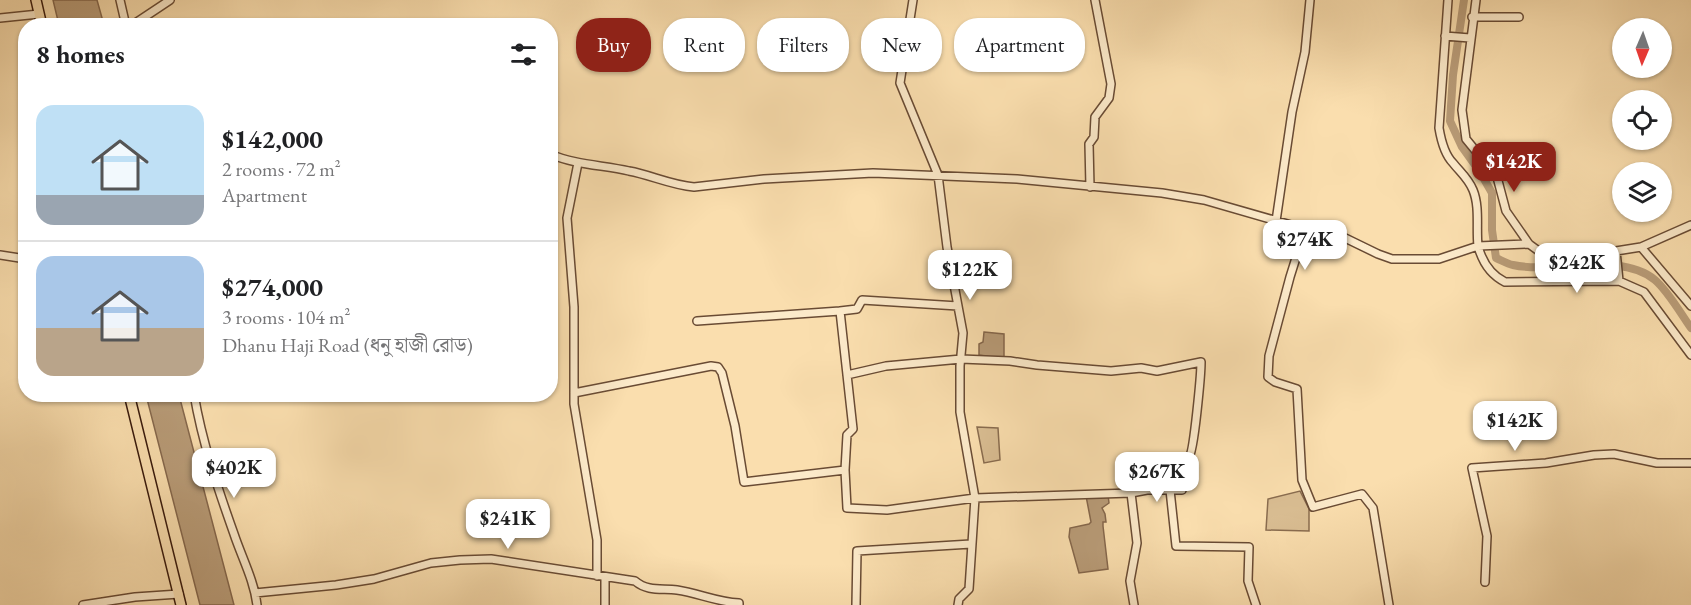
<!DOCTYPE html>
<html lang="en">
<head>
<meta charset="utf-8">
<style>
	:root { --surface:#fff; --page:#f6f6f6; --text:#202124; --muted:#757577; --line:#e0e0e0; --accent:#8f2418 }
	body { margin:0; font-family:"EB Garamond","Noto Serif Bengali",serif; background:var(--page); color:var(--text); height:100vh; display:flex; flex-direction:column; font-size:22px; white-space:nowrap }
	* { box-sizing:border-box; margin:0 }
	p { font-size:20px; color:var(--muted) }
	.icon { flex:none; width:33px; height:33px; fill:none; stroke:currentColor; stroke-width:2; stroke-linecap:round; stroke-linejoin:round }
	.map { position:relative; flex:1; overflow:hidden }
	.side { position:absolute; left:18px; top:18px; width:540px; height:384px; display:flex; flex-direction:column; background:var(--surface); border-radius:24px; box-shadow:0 2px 4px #0004 }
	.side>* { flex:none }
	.guide { position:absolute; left:576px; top:18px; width:570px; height:54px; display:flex; gap:12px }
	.needle { width:39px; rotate:182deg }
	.tools { position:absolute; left:1612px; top:18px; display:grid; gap:12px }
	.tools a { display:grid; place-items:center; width:60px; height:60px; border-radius:50%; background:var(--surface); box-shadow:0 2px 4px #0004; font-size:30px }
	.price { position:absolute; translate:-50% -51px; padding:0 14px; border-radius:12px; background:#fff; color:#222; font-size:20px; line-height:39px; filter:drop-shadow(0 2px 3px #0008) }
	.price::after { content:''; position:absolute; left:50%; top:36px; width:18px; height:14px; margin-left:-9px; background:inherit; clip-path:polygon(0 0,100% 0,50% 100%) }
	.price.current { background:var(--accent); color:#fff }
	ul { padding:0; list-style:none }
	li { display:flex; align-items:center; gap:18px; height:150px; padding:0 18px }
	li+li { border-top:2px solid var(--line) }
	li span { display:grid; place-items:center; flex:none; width:168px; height:120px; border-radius:18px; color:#555 }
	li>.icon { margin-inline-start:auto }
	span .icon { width:72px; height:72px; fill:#fffc; stroke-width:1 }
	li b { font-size:26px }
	h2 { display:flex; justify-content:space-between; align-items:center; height:72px; padding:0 18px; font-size:26px }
	.chip { padding:0 21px; border-radius:24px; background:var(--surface); box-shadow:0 2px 4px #0004; font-size:21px; line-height:54px }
	.chip.current { background:var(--accent); color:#fff }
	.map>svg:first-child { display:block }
</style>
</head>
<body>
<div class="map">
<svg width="1691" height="605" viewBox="0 0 1691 605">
	<rect width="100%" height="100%" fill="#fadeae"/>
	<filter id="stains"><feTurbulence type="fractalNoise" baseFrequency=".00333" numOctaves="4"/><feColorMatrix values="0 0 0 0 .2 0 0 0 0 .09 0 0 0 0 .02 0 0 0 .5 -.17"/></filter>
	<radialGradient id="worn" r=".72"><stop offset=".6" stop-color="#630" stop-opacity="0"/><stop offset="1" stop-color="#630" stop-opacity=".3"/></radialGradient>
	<path fill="#d9bd92" stroke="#896c4f" stroke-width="1.5" d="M 977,427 L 998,428 L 1000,460 L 984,463 Z
		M 1300,491 L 1309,509 L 1309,531 L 1266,530 L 1268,499 Z"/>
	<path fill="#b89b77" stroke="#85674c" stroke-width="1.5" d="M 53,0 L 97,0 L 104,25 L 59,25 Z
		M 984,332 L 1004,334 L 1004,359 L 979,355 L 979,344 L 983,342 Z
		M 146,395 L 179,395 L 234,605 L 200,605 Z
		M 1108,495 L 1109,503 L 1102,508 L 1105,514 L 1106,522 L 1103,522 L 1103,526 L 1108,569 L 1079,573 L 1069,537 L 1070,528 L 1089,524 L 1091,522 L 1086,496 Z"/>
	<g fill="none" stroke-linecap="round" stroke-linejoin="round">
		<path stroke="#b89b77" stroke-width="8" d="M 1464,0 L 1453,75 L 1450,121 L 1462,147 L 1480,172 L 1492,193 L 1492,230 L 1496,258 C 1501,260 1507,264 1513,265 C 1553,274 1621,251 1655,280 C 1668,291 1681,314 1691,328"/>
		<defs>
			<path id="minor" d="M 120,0 L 126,26
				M 913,0 L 900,83 L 938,175 L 947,247 L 963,333 L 960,366 L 960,412 L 975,498 L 969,589 L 959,599 L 958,605
				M 1476,0 L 1462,110 L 1466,139 L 1475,150 L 1490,162 L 1497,177 L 1506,211 L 1529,244 L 1540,252 L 1616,251 L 1641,247 L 1691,225
				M 1472,17 L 1519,17
				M 0,18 L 39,14
				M 131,26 L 170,0
				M 1445,36 L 1470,38
				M 550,154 C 576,165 603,165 629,171 C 651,175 671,185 694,187 L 764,179 L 873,173 L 1017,179 L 1162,193 L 1204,200 L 1305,229 L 1341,236 L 1378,254 L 1392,259 L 1439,259 L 1478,246 C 1476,228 1480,207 1473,190 C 1468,178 1460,172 1453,163 C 1444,154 1441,140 1439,128 L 1448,0
				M 578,163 L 567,218 L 574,307 L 574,404 L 597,540 L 597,576
				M 1090,187 L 1089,144 L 1094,137 L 1095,117 L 1109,98 L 1111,84 L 1095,0
				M 1276,221 L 1292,112 L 1305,52 L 1310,0
				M 1305,229 L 1290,277 L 1269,356 L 1268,377 L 1275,382 L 1297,389 L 1302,480 L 1313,507 L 1362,494 L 1373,508 L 1389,605
				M 1529,244 L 1478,246 C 1482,261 1491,275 1505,282 L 1619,281 L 1644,292 L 1691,355
				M 1641,247 L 1691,306
				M 1616,251 L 1619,281
				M 0,255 L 26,259
				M 958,306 L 862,300 L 857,309 L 840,311 L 853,429 L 847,435 L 845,470 L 847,508 L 887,510 L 975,498 L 1131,493 L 1137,543 L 1130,581 L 1134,605
				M 697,321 L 840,311
				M 847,375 L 886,366 L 961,359 L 1010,361 L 1037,365 L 1111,371 L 1141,368 L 1157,371 L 1201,362 C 1201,374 1194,452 1189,457 C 1184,461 1177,464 1172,467 L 1170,490 L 1176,546 L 1249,547 L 1248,581 L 1256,605
				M 574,393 L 711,366 L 718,367 L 722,373 L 735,426 L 744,482 L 845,470
				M 194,394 C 202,442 218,489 234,534 C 242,558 254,580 257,605
				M 1131,493 L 1147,490 L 1182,490
				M 1485,582 L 1487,536 L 1472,468 L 1546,463 L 1594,455 L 1614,454 L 1657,463 L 1691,463
				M 255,593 L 336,585 L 374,579 L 431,563 L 460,560 L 491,559 L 635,581 C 648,592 662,588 677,590 C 698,593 717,602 739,603 L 739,605
				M 83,605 L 135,597 L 179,594
				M 605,605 L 605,578
				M 856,605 L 857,551 L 971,544"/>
			<path id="major" d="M 36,0 L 42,26
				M 129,394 L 181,605"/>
		</defs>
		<use href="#minor" stroke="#694b34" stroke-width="10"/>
		<use href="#major" stroke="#391a0c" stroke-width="12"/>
		<use href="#minor" stroke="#fceaca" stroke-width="7"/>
		<use href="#major" stroke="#fadeae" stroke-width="9"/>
	</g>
	<rect width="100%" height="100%" filter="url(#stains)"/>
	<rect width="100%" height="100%" fill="url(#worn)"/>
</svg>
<div class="tools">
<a><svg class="needle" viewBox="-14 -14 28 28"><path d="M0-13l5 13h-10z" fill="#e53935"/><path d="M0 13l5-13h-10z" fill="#757577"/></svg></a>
<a><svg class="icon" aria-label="locate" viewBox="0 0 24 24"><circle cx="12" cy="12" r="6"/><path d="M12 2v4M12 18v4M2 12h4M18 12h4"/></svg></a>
<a><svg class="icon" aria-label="layers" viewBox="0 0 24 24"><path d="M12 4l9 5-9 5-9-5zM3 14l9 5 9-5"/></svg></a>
</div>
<b class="price current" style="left:1514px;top:193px">$142K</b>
<b class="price" style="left:1305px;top:271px">$274K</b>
<b class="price" style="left:1577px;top:294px">$242K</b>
<b class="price" style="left:970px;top:301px">$122K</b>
<b class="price" style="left:1515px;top:452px">$142K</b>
<b class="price" style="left:234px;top:499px">$402K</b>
<b class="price" style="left:1157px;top:503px">$267K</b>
<b class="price" style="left:508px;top:550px">$241K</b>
<div class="guide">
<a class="chip current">Buy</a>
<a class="chip">Rent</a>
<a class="chip">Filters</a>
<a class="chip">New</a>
<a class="chip">Apartment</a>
</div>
<section class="side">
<h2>8 homes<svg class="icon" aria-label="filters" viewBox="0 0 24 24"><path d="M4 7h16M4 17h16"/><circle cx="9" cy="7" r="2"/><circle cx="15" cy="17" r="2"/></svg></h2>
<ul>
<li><span style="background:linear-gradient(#bfe0f5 75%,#9aa5b1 0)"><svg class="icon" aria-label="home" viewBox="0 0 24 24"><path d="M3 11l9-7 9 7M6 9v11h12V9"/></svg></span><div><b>$142,000</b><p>2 rooms · 72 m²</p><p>Apartment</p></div></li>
<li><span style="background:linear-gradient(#a9c7e8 60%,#b9a48a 0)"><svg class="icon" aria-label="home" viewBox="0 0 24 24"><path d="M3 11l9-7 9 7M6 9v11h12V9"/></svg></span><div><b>$274,000</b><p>3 rooms · 104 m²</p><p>Dhanu Haji Road (ধনু হাজী রোড)</p></div></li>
</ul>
</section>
</div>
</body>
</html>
